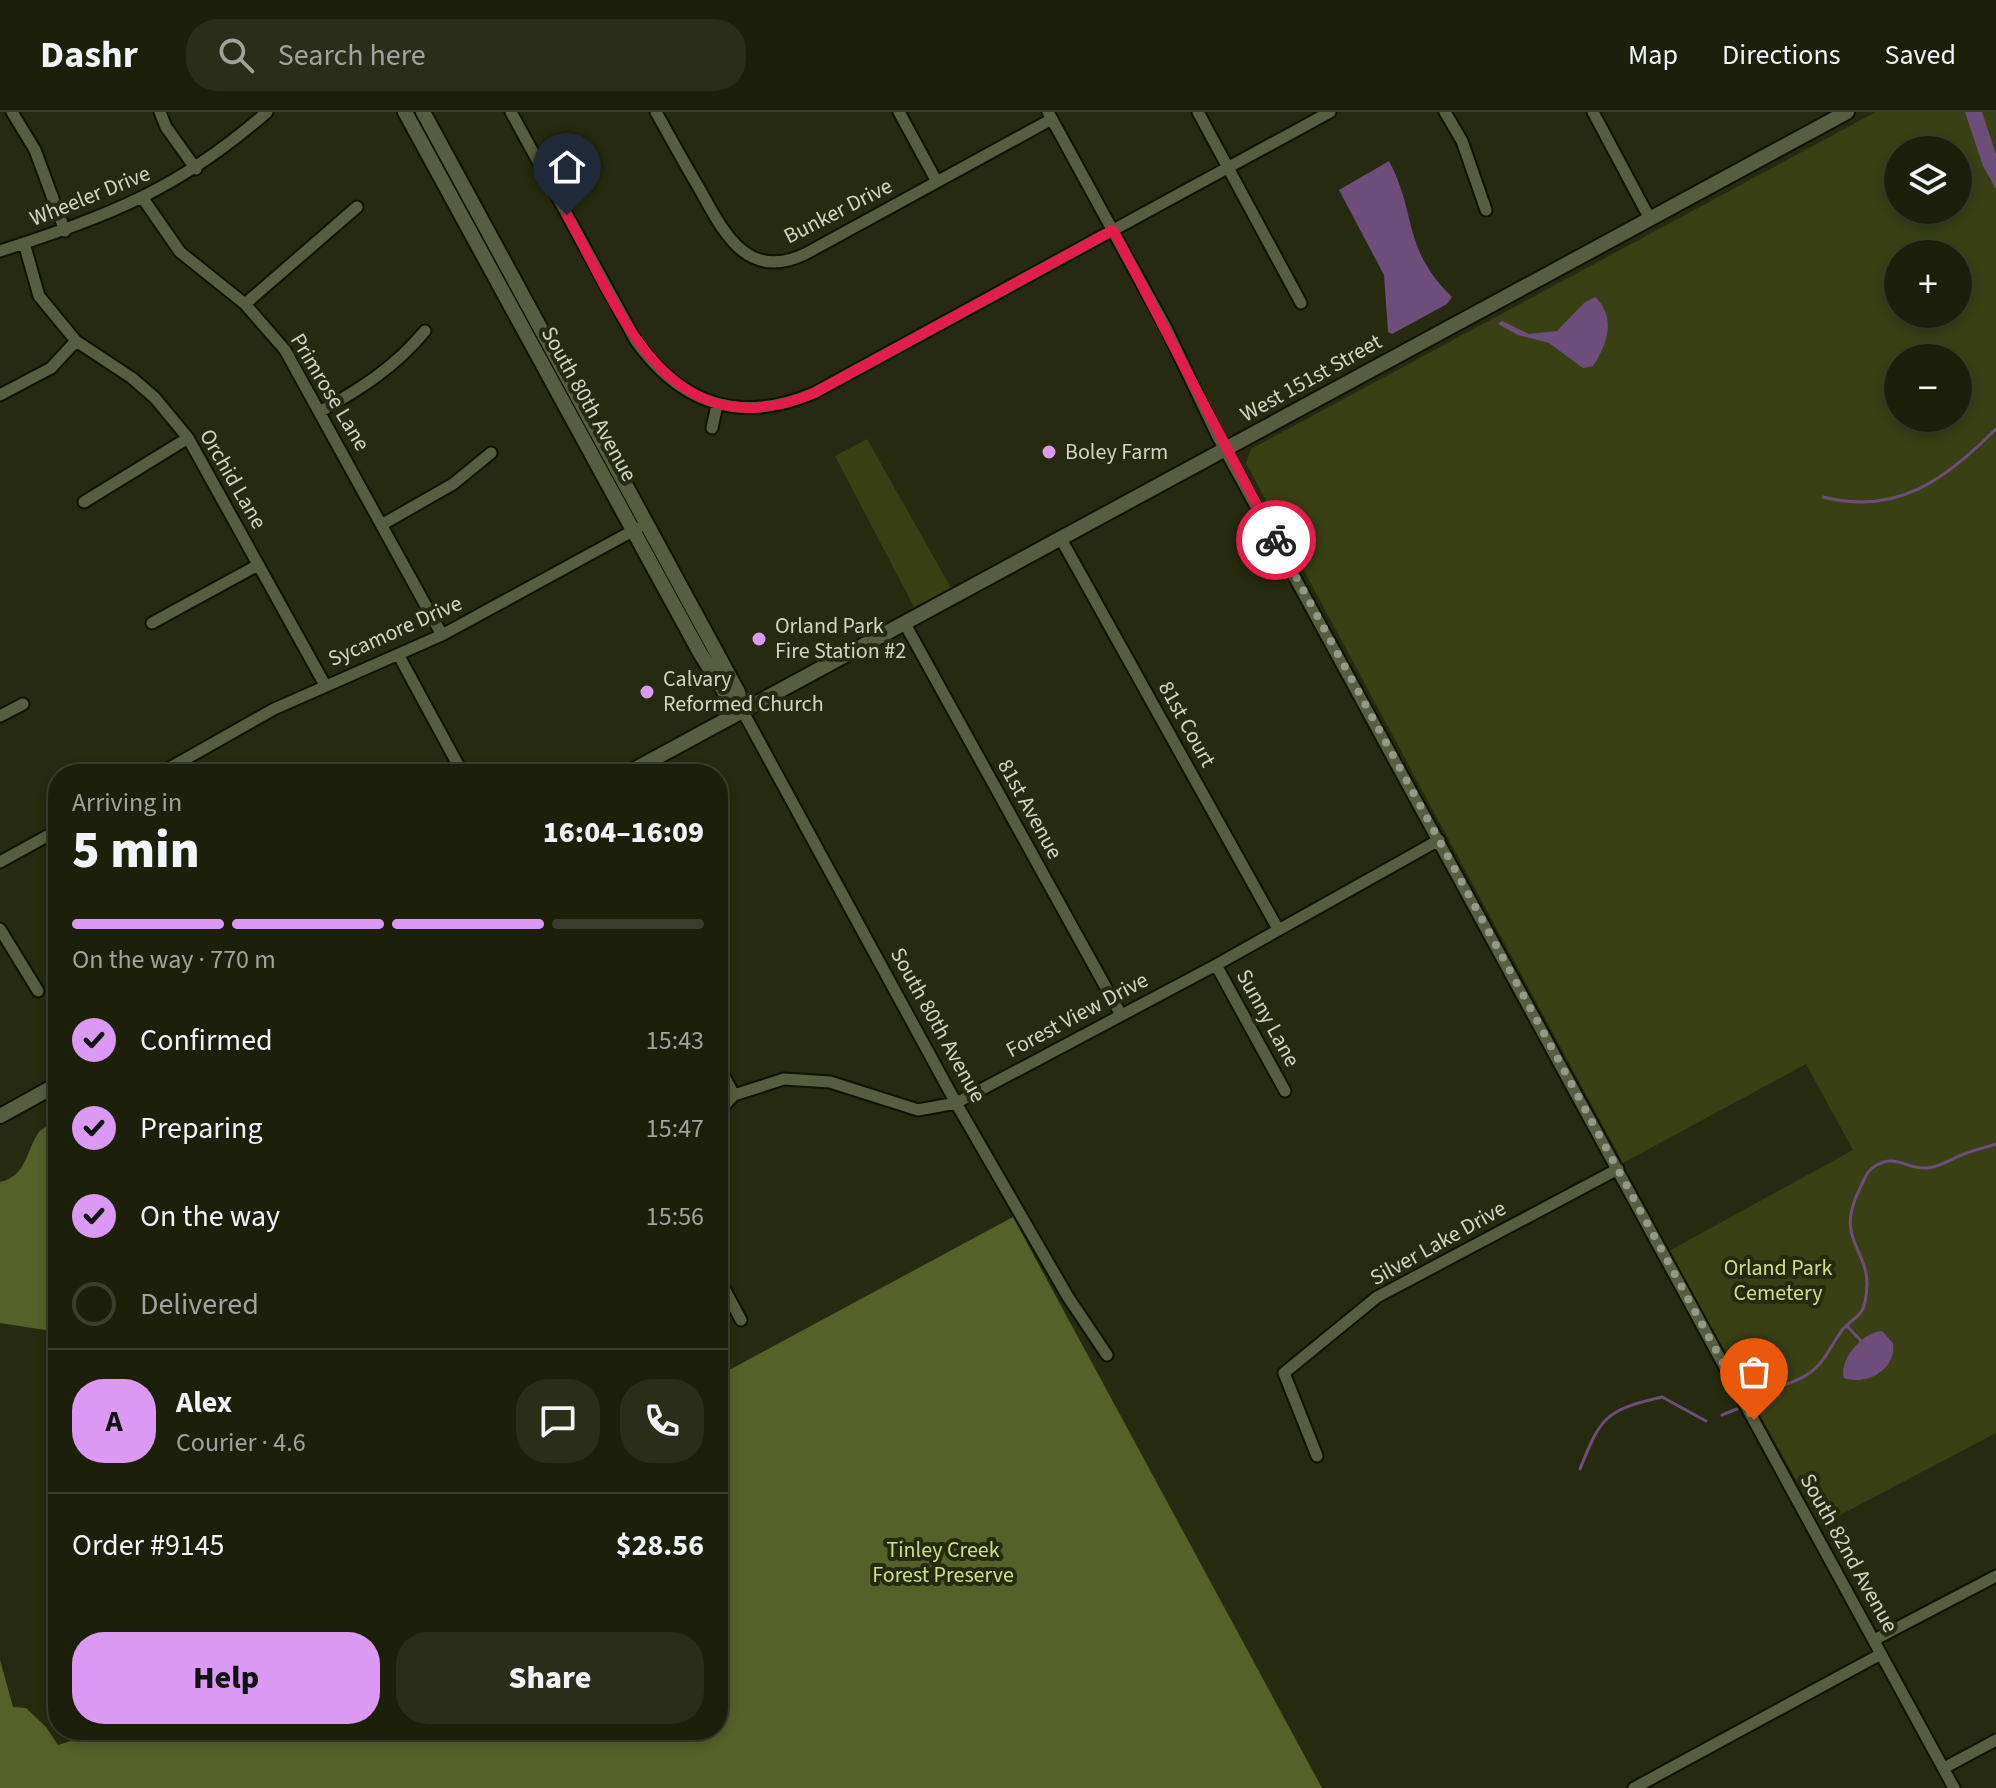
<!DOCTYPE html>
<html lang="en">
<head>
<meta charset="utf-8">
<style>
	:root { --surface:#1c200b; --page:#292d19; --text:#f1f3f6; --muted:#a0a39d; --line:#3a3e2c; --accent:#dc99f4 }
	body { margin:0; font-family:"Source Sans 3",sans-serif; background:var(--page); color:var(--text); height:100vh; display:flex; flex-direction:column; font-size:30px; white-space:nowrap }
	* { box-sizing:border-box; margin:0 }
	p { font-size:26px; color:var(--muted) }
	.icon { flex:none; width:44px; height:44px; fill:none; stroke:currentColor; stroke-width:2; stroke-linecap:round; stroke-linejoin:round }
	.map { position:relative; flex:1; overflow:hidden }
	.details { position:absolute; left:48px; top:652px; width:680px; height:976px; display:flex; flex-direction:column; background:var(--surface); border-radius:32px; box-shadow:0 4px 12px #0003,0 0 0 2px var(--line) }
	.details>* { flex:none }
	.controls { position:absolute; left:1884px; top:24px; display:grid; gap:16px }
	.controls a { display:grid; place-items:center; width:88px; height:88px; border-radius:50%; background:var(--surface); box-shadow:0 4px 12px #0003,0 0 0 2px var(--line); font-size:40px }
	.pin { position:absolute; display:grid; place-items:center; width:68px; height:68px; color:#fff; margin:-82px -34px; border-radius:50% 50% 50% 0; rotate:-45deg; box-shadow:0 0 8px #0007 }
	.pin .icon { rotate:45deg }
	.courier { position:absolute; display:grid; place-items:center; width:80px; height:80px; margin:-40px; border:6px solid #e11d48; border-radius:50%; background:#fff; color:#222; box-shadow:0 2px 10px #0007 }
	.headline em { font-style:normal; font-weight:800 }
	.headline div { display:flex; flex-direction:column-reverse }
	.headline { display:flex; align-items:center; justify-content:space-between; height:136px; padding:0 24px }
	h1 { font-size:52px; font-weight:800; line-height:60px }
	.bar { display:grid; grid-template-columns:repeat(4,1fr); gap:12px 8px; align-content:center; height:96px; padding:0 24px }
	.bar i { height:10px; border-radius:6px; background:var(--line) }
	.bar .current { background:var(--accent) }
	.bar p { grid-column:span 4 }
	.line { display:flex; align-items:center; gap:20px; padding:0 24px; border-top:2px solid var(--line) }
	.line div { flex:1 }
	.round { display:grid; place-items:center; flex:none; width:84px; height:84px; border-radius:32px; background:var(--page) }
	ol { padding:0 24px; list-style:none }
	li { display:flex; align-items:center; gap:24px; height:88px }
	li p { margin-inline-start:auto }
	li .icon { padding:8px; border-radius:50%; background:var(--accent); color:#111; stroke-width:4 }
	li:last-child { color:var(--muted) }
	li i { width:44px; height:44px; border:4px solid var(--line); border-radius:50% }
	.primary-button { display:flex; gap:16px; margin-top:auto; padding:16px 24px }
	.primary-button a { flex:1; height:92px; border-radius:32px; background:var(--accent); color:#111; font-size:32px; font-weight:800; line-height:92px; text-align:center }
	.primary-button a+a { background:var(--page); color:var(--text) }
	header { display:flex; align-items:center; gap:48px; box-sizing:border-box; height:112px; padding:0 40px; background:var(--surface); border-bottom:2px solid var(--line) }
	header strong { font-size:38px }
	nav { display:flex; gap:44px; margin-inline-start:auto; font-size:28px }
	.search { width:560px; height:72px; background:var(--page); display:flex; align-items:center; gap:20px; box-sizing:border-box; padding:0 28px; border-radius:32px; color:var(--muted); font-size:30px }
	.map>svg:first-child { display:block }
	.green { fill:#384014; fill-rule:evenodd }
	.forest { fill:#566029 }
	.water { fill:#6d4d79 }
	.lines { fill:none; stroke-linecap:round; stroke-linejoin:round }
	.stream { stroke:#6d4d79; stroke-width:3 }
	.minor-casing { stroke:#0f1300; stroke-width:15 }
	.tertiary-casing { stroke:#0f1300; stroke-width:18 }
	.minor { stroke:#575d3f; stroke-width:11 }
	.tertiary { stroke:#575d3f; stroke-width:14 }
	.done { stroke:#959a85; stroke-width:8; stroke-dasharray:0 14.4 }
	.route { stroke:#e11d48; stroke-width:10 }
	.poi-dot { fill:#dc99f4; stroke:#262b0f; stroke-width:3 }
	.labels { text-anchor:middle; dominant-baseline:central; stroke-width:8; stroke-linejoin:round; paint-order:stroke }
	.street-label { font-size:22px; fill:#d1d5c4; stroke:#262b0f }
	.poi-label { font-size:22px; fill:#d1d5c4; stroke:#262b0f; text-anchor:start }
	.park-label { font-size:22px; fill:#cedf8c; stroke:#262b0f }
</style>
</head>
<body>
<header>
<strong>Dashr</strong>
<div class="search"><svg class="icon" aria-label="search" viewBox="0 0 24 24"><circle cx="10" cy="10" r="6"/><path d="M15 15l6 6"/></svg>Search here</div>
<nav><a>Map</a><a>Directions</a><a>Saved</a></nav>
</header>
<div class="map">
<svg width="1996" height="1676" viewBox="0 0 1996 1676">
	<rect width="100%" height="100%" fill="#262b0f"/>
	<path class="green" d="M1876,0H1996V1321L1821,1413L1669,1139L1853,1038L1806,952L1623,1051L1246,351L1251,337ZM1898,38H1958V98H1898ZM1898,142H1958V202H1898ZM1898,246H1958V306H1898Z
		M867,327L951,476L914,495L835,344Z"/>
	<path class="forest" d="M58,1009V1220L0,1211V1070C28,1064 26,1036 40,1019C44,1015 53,1012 58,1009Z
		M1013,1105L1322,1676H0V1548L13,1595L26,1596L46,1615L58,1633L81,1626L99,1627L100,1618H718V1264Z"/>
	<path class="water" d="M1965,0H1982L1996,42V77L1983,54Z
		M1389,49C1417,101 1402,137 1452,185L1447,192L1392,222L1388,220L1384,163L1339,78Z
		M1595,185C1617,205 1607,233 1593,254L1583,256L1549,231L1518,223L1498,212L1502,209L1529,222L1557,219L1584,191Z
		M1882,1219L1893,1231C1897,1257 1867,1274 1844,1266C1838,1248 1864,1219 1882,1219Z"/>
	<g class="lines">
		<path class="stream" d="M1823,385C1898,404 1945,367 1996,317
			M1847,1214L1863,1231
			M1751,1291C1768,1275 1786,1275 1805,1264C1825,1252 1830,1234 1843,1217C1853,1206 1862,1205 1865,1190C1877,1135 1830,1134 1861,1074C1865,1066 1867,1059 1875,1054C1896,1041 1907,1058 1927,1056C1942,1055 1953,1045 1967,1041C1976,1037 1986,1036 1996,1032
			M1722,1303L1737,1297
			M1580,1357C1601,1304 1606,1298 1662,1285L1706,1309"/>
		<defs>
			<path id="minor" d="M12,0L35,38L65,119
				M160,0L166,15L196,57
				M511,0L636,229C682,293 740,312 814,281L1330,0
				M656,0C670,25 684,51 699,76C723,119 746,170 805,142L1052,7
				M899,0L937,70
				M1048,0L1167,218L1217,323L1954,1676
				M1198,0L1301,191
				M1445,0L1462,29L1486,98
				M1593,0L1650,107
				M144,88L180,140L245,192L285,238L442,523
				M24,131L39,184L76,229L132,266L155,286L188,326L325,573
				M0,139C110,103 178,78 267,0
				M245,192L357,95
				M0,283L51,256L76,229
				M321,299C362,276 395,255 425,219
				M712,316L717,293
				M84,390L188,326
				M383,412L453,372L491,341
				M1061,427L1278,817
				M152,511L258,453
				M905,512L1120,901
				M399,544L463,662
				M742,598L956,991L1068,1185L1107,1243
				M0,604L23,592
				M159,662L274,597L442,523L638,416
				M0,750L58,718
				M0,817L38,879
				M1216,853L1285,979
				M718,953L734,983
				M718,1000L734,983L784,967L830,970L918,998L956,991L1216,853L1439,728
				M718,1165L741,1208
				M1317,1344L1284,1261L1377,1185L1618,1057
				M1874,1528L1996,1464
				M1944,1656L1996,1628
				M1634,1676L1881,1542"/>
			<path id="tertiary" d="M405,0L700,541L729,587L742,598
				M423,0L738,580L742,598
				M626,662L1847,0
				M0,1004L58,972"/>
		</defs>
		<use href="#minor" class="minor-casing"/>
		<use href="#tertiary" class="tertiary-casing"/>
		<use href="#minor" class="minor"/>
		<use href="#tertiary" class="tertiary"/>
	</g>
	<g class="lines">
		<path class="done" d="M1276,428L1754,1308"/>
		<path class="route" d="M567,103C622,204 671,342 814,281L1113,118C1167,221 1220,325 1276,428"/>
	</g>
	<g class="poi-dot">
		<circle cx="1049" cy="340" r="8"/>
		<circle cx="759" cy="527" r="8"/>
		<circle cx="647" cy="580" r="8"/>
	</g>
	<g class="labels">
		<g class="street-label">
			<text transform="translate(90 84) rotate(-22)">Wheeler Drive</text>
			<text transform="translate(838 99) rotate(-27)">Bunker Drive</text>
			<text transform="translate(1311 266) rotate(-29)">West 151st Street</text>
			<text transform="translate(330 280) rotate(59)">Primrose Lane</text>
			<text transform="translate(589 292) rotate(61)">South 80th Avenue</text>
			<text transform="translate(233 367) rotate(60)">Orchid Lane</text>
			<text transform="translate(395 519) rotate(-24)">Sycamore Drive</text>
			<text transform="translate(1187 612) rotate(61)">81st Court</text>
			<text transform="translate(1030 697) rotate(61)">81st Avenue</text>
			<text transform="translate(1077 903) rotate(-28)">Forest View Drive</text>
			<text transform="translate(1268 906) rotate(61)">Sunny Lane</text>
			<text transform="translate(938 913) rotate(61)">South 80th Avenue</text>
			<text transform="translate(1438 1131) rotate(-29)">Silver Lake Drive</text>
			<text transform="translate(1849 1441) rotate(61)">South 82nd Avenue</text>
		</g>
		<g class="poi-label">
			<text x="1065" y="340">Boley Farm</text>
			<text x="775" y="514">Orland Park<tspan x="775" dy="25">Fire Station #2</tspan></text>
			<text x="663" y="567">Calvary<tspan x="663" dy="25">Reformed Church</tspan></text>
		</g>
		<g class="park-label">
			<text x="1778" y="1156">Orland Park<tspan x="1778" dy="25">Cemetery</tspan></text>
			<text x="943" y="1438">Tinley Creek<tspan x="943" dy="25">Forest Preserve</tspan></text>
		</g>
	</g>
</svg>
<div class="controls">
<a><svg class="icon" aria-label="layers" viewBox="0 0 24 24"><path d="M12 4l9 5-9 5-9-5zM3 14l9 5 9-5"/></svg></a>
<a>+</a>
<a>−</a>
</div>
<div class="pin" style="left:1754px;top:1308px;background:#ea580c"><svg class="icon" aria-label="bag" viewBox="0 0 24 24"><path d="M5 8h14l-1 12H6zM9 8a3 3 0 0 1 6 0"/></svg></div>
<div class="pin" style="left:567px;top:103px;background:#1f2937"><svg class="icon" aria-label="home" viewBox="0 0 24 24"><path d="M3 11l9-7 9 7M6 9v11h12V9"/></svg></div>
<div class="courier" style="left:1276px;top:428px"><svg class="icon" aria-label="bike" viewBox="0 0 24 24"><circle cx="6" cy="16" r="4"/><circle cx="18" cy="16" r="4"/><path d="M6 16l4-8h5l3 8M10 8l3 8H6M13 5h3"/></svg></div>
<section class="details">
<div class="headline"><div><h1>5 min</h1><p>Arriving in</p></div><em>16:04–16:09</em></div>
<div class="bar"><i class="current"></i><i class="current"></i><i class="current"></i><i></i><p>On the way · 770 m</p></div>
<ol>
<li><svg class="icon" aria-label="check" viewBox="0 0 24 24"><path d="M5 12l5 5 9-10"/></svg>Confirmed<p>15:43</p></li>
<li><svg class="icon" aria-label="check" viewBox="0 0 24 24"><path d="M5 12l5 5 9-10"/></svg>Preparing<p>15:47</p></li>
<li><svg class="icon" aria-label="check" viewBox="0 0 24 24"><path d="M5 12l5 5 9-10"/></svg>On the way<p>15:56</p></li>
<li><i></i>Delivered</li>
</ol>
<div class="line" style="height:144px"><b class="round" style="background:var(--accent);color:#111">A</b><div><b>Alex</b><p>Courier · 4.6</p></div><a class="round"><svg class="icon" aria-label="chat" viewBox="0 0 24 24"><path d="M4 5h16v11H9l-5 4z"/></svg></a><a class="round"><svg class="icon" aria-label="phone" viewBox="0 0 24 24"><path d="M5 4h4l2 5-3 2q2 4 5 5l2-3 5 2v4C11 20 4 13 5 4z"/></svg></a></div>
<div class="line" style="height:104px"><div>Order #9145</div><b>$28.56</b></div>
<div class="primary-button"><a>Help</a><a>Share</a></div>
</section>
</div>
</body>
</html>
